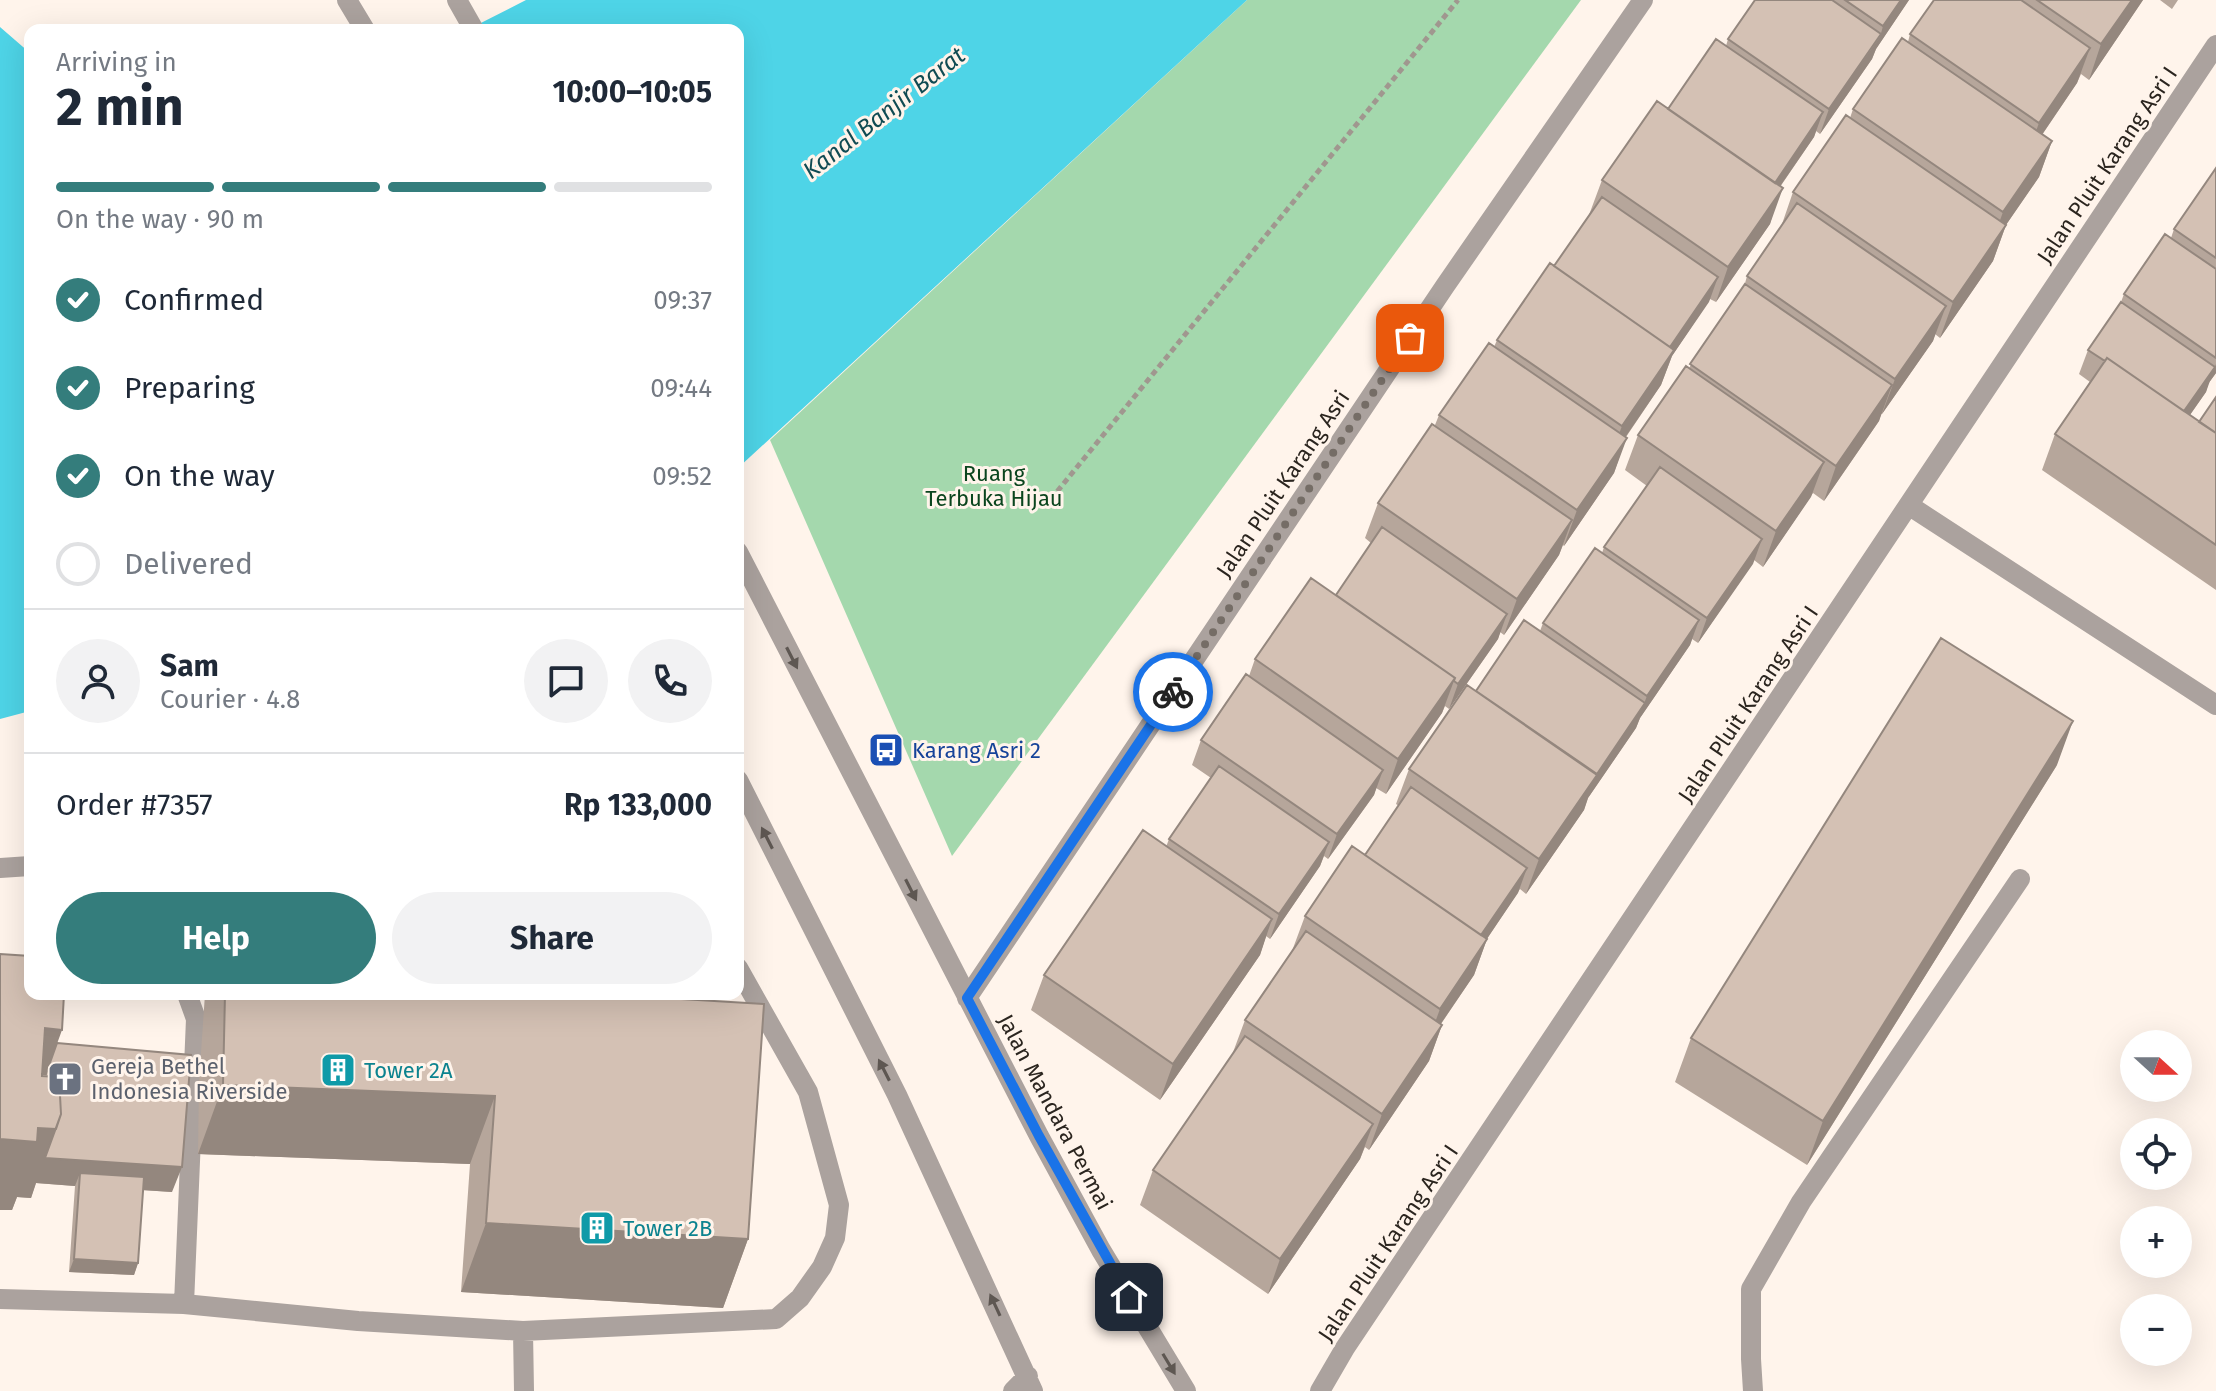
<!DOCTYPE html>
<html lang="en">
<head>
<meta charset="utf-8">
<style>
	:root { --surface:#fff; --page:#f2f2f3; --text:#1f2937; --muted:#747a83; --line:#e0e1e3; --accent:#347d7c }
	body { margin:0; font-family:"Fira Sans",sans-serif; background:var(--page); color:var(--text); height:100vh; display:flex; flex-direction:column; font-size:30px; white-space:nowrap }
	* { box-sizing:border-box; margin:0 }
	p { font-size:26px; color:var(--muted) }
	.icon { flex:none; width:44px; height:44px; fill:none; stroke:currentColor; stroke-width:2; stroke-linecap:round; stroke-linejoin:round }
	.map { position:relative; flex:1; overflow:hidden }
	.details { position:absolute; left:24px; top:24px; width:720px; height:976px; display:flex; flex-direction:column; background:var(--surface); border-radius:16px; box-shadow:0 8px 32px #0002 }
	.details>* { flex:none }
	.needle { width:52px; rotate:111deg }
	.tools { position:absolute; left:2120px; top:1030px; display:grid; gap:16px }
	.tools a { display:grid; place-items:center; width:72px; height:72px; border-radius:50%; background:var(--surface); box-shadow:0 8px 32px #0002; font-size:40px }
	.pin { position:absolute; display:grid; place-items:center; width:68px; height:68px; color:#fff; margin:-34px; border-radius:16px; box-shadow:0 4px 12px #0006 }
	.courier { position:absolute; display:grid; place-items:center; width:80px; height:80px; margin:-40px; border:6px solid #1a73e8; border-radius:50%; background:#fff; color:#222; box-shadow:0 2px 10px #0007 }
	.overview em { font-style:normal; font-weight:700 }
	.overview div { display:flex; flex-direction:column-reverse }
	.overview { display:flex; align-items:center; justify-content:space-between; height:136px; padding:0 32px }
	h1 { font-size:52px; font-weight:700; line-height:60px }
	.bar { display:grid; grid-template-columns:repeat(4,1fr); gap:12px 8px; align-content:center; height:96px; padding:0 32px }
	.bar i { height:10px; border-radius:6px; background:var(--line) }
	.bar .current { background:var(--accent) }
	.bar p { grid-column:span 4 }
	.line { display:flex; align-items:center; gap:20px; padding:0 32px; border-top:2px solid var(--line) }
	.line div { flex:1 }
	.round { display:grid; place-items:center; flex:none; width:84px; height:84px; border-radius:42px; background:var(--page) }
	ol { padding:0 32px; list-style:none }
	li { display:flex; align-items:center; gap:24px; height:88px }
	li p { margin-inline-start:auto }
	li .icon { padding:8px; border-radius:50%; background:var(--accent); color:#fff; stroke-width:4 }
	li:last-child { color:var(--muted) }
	li i { width:44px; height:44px; border:4px solid var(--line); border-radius:50% }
	.primary-button { display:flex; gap:16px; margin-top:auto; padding:16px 32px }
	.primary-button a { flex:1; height:92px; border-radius:48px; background:var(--accent); color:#fff; font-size:32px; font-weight:700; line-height:92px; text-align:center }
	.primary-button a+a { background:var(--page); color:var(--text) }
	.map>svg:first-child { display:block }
	.green { fill:#a4d8ad }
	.water { fill:#4ed4e7 }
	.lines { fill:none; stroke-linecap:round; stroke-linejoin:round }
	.path { stroke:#a0978f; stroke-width:5; stroke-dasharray:6 4; stroke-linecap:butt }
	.minor { stroke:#aba29e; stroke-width:20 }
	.wall { fill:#b6a69b }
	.shaded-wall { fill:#94877e }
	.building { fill:#d4c1b4; stroke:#94877e; stroke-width:2 }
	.oneway { fill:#5e5752 }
	.done { stroke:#756d66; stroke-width:8; stroke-dasharray:0 14.4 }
	.route { stroke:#1a73e8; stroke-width:10 }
	.labels { text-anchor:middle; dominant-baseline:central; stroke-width:6; stroke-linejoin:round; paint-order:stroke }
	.street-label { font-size:22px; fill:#2b251f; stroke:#fff4eb }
	.park-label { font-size:22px; fill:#0b451e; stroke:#fff4eb }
	.transit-label { font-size:22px; fill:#164399; stroke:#fff4eb; text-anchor:start }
	.worship-label { font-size:22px; fill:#5b616d; stroke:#fff4eb; text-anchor:start }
	.culture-label { font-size:22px; fill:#0d838f; stroke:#fff4eb; text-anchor:start }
	.water-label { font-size:24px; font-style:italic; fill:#104b53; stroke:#fff4eb }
</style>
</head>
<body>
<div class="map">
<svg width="2216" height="1391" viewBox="0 0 2216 1391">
	<rect width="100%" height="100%" fill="#fff4eb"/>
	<path class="green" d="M1247,0H1581L952,856L770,440Z"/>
	<path class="water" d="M526,0H1247L738,468V30H467Z
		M0,27L30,53V711L0,719Z"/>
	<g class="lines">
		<path class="path" d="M1051,499L1458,0"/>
		<path class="minor" d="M347,0L365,30
			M457,0L474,30
			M1910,506L2216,705
			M738,552L1039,1136L1101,1250L1186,1391
			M738,780L897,1095L1033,1391
			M0,868L30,866
			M967,998L1445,286L1643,0
			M0,1299L184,1304L358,1321L523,1331L776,1319L800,1298L822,1267L835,1238L839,1205L808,1092L738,968
			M184,1304L196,1019L187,994
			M523,1331L524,1391
			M1013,1391L1028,1376
			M1320,1391L1345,1348L2216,45
			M1753,1391L1751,1359V1289L1801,1202L2020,879"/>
	</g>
	<path class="wall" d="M1755,0H1909L1876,49L1872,59L1820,134L1816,131L1814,137L1780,187L1770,224L1716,302L1710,299L1672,356L1661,385L1626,437L1614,473L1564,546L1563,545L1559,555L1504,635L1500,632L1498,639L1449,709L1445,706L1442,713L1386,794L1376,788L1374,795L1328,859L1324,856L1320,866L1270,939L1266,936L1260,955L1160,1100L1031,1010L1044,975L1166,847L1169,839L1211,778L1192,765L1201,740L1249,676L1255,659L1336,595L1371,543L1365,538L1378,503L1435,425L1439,415L1494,347L1497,340L1554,266L1589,215L1602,180L1726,46L1728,39Z
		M1934,0H2143L2089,80L2081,74L2077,83L2042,135L2052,141L2039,177L2006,225L1993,261L1940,338L1935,334L1933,341L1882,414H1881L1879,421L1824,501L1813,493L1763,567L1754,560L1698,643L1692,639L1690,645L1640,718L1636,728L1588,798L1584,810L1526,894L1520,889L1487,939L1474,975L1441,1024L1442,1025L1429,1061L1369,1150L1365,1147L1360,1159L1268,1294L1140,1205L1153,1170L1232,1055L1245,1020L1292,951L1305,916L1365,855L1399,806L1396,804L1409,769L1476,691L1540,631L1543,623L1602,553L1604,547L1647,486L1625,470L1638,435L1689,368L1744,287L1747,276L1781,227L1793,192L1850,118L1853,109L1908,42L1910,34Z
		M2160,0H2178L2172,9Z
		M2216,168V373L2208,384L2206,392L2190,415L2199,422L2216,397V590L2042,470L2055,434L2090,382L2079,374L2088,350L2121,302L2124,294L2171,238L2174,229Z
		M2057,765L1807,1165L1675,1082L1691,1038Z
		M0,954L57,1043L172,1192L143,1190L138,1263L134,1275L69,1272L75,1186L36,1183L31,1198L17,1197L12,1210H0Z
		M205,994H598L748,1239L723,1308L461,1292L470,1164L198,1154L199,1082Z"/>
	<path class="shaded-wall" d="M1901,0H1909L1876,49L1872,59L1820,134L1829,109L1880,37L1883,26Z
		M2132,0H2143L2089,80L2101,44Z
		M2090,48L2077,83L2026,158L2039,123Z
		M1823,112L1814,137L1763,211L1772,187Z
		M2052,141L2039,177L1990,248L2003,212Z
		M1783,188L1770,224L1716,302L1728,267Z
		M2006,225L1993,261L1940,338L1953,302Z
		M1718,277L1709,302L1672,356L1661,385L1609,461L1622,426L1667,352Z
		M1946,306L1933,341L1882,414L1895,379Z
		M2216,364V373L2208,384Z
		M2215,367L2206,392L2173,439L2182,414Z
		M1892,385L1879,421L1824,501L1836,466Z
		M1627,438L1614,473L1564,546L1577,510Z
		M1824,462L1811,497L1763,567L1776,531Z
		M1572,520L1559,555L1504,635L1517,599Z
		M1762,539L1753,564L1698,643L1707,618Z
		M1507,614L1498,639L1449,709L1458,684Z
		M1699,620L1690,645L1640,718L1636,728L1588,798L1584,810L1526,894L1539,859L1643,706L1647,696Z
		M1455,678L1442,713L1386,794L1398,759Z
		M2073,721L2057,765L1807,1165L1823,1121Z
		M1383,770L1374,795L1328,859L1337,834Z
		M1329,842L1320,866L1270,939L1279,914Z
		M1527,868L1518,893L1469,965L1478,940Z
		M1272,919L1260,955L1160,1100L1173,1064Z
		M1487,939L1474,975L1427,1044L1440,1009Z
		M1442,1025L1429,1061L1369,1150L1382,1114Z
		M45,1028L62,1030L37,1099Z
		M223,1085L495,1096L470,1164L198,1154Z
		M26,1120L182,1167L172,1192L79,1186L80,1173L75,1186L36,1183L31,1198L17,1197L12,1210H0V1139Z
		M1373,1124L1360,1159L1268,1294L1280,1259Z
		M486,1223L748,1239L723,1308L461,1292Z
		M74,1259L138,1263L134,1275L69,1272Z"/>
	<path class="building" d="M1755,0H1832L1881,34L1829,109L1728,39Z
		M1845,0H1901L1883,26Z
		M1934,0H2021L2090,48L2039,123L1910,34Z
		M2037,0H2132L2101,44Z
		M1902,38L2052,141L2003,212L1853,109Z
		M1716,39L1823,112L1775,183L1668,109Z
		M1657,101L1783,188L1728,267L1602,180Z
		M1846,115L2006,225L1953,302L1793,192Z
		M2216,168V258L2174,229Z
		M1602,197L1718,277L1670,347L1554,266Z
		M1797,203L1946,306L1895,379L1747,276Z
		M2165,234L2216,269V358L2124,294Z
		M1550,263L1674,350L1622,426L1497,340Z
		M1745,284L1892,385L1836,466L1690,364Z
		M2121,302L2215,367L2184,411L2107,358L2105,361L2088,350Z
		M1489,343L1627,438L1577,510L1439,415Z
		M2107,358L2216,433V545L2055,434Z
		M1686,366L1824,462L1776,531L1638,435Z
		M2216,397V433L2199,422Z
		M1432,424L1572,520L1517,599L1378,503Z
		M1660,467L1762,539L1707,618L1604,547Z
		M1382,527L1507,614L1458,684L1454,681L1455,678L1336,595Z
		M1595,548L1699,620L1647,696L1543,623Z
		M1311,578L1455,678L1398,759L1255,659Z
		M1524,620L1645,703L1597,774L1476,691Z
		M1941,638L2073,721L1823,1121L1691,1038Z
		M1246,674L1383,770L1337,834L1201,740Z
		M1467,685L1597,775L1539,859L1409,769Z
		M1219,766L1329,842L1279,914L1169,839Z
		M1411,787L1527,868L1481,935L1365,855Z
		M1143,830L1272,919L1173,1064L1044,975Z
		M1352,846L1487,939L1440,1009L1305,916Z
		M1306,931L1442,1025L1382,1114L1245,1020Z
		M0,954L30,956V994H64L62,1030L45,1028L42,1076L59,1077L61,1114L56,1129L38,1128L37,1142L0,1139Z
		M225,994H598L764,1004L748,1239L486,1223L495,1096L223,1085Z
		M1245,1036L1373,1124L1280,1259L1153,1170Z
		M57,1043L191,1055L182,1167L45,1158L61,1114L59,1077L42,1076V1074H46Z
		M80,1173L144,1177L138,1263L74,1259Z"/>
	<defs><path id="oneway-solid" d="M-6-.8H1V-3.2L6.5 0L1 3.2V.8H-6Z" transform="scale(2)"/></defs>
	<g class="oneway">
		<use href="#oneway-solid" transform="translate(792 658) rotate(63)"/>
		<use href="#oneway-solid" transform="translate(767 838) rotate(-117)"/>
		<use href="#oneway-solid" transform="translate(911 890) rotate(63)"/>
		<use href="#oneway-solid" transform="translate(884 1070) rotate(-117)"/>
		<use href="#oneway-solid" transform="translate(995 1305) rotate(-115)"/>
		<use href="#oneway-solid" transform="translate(1169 1364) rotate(59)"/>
	</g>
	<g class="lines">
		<path class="done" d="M1173,692L1410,338"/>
		<path class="route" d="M1129,1297L1039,1136L967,998L1173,692"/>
	</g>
	<defs>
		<symbol id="bus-square" viewBox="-11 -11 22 22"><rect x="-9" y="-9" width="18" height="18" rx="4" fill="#1a4fb4" stroke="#fff4eb"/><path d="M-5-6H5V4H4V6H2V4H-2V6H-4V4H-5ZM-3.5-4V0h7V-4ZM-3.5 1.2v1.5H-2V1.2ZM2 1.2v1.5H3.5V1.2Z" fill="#fff"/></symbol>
		<symbol id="building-square" viewBox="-11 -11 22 22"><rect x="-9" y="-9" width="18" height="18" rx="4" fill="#0f9aa8" stroke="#fff4eb"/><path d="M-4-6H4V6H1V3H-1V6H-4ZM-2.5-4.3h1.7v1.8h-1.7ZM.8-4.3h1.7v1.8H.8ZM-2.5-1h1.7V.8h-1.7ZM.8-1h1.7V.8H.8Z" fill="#fff"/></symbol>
		<symbol id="church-square" viewBox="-11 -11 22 22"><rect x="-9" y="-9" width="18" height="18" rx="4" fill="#6b7280" stroke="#fff4eb"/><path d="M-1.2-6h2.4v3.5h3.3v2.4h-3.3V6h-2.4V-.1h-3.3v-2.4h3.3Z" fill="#fff"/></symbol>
	</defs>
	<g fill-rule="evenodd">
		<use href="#bus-square" x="866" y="730" width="40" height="40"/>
		<use href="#building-square" x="318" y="1050" width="40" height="40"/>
		<use href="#church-square" x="45" y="1059" width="40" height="40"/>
		<use href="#building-square" x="577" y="1208" width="40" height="40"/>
	</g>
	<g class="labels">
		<g class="street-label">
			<text transform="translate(2107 165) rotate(-56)">Jalan Pluit Karang Asri I</text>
			<text transform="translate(1283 484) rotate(-56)">Jalan Pluit Karang Asri</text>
			<text transform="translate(1748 704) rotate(-56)">Jalan Pluit Karang Asri I</text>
			<text transform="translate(1055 1112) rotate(62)">Jalan Mandara Permai</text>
			<text transform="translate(1388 1243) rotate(-56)">Jalan Pluit Karang Asri I</text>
		</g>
		<g class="park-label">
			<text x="994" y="473">Ruang<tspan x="994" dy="25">Terbuka Hijau</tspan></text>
		</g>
		<g class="transit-label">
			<text x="912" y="750">Karang Asri 2</text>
		</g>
		<g class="worship-label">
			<text x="91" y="1066">Gereja Bethel<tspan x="91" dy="25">Indonesia Riverside</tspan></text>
		</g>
		<g class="culture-label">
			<text x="364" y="1070">Tower 2A</text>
			<text x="623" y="1228">Tower 2B</text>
		</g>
		<g class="water-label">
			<text transform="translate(884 113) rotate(-38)">Kanal Banjir Barat</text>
		</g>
	</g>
</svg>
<div class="tools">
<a><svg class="needle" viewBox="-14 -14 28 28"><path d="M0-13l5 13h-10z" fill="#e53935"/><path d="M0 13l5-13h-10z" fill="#747a83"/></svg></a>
<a><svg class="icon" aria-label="locate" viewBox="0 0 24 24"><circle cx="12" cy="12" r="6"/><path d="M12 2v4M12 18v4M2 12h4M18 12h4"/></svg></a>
<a>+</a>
<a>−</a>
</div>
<div class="pin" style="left:1410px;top:338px;background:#ea580c"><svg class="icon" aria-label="bag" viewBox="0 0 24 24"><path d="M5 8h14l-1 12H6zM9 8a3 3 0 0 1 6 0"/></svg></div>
<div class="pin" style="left:1129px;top:1297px;background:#1f2937"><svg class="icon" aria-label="home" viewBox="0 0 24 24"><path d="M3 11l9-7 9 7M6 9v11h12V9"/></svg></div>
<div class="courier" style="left:1173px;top:692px"><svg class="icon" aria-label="bike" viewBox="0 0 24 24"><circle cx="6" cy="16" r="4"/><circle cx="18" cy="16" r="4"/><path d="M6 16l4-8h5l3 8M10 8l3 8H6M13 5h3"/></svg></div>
<section class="details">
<div class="overview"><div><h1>2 min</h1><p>Arriving in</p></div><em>10:00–10:05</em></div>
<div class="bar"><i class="current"></i><i class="current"></i><i class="current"></i><i></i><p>On the way · 90 m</p></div>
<ol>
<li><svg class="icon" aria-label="check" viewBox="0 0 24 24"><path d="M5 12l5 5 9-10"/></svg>Confirmed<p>09:37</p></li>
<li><svg class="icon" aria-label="check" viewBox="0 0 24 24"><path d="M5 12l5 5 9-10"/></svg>Preparing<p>09:44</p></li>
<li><svg class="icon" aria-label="check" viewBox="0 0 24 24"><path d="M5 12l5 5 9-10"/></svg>On the way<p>09:52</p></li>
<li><i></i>Delivered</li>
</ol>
<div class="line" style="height:144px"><a class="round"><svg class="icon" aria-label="person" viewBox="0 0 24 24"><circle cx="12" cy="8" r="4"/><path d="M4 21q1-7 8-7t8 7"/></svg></a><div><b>Sam</b><p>Courier · 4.8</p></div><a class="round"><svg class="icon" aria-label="chat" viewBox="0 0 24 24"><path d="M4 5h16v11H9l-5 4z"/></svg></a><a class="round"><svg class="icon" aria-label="phone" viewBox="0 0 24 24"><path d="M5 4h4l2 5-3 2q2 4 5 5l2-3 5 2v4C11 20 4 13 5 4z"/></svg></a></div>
<div class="line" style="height:104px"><div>Order #7357</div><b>Rp 133,000</b></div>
<div class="primary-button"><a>Help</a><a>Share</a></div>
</section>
</div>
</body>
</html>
